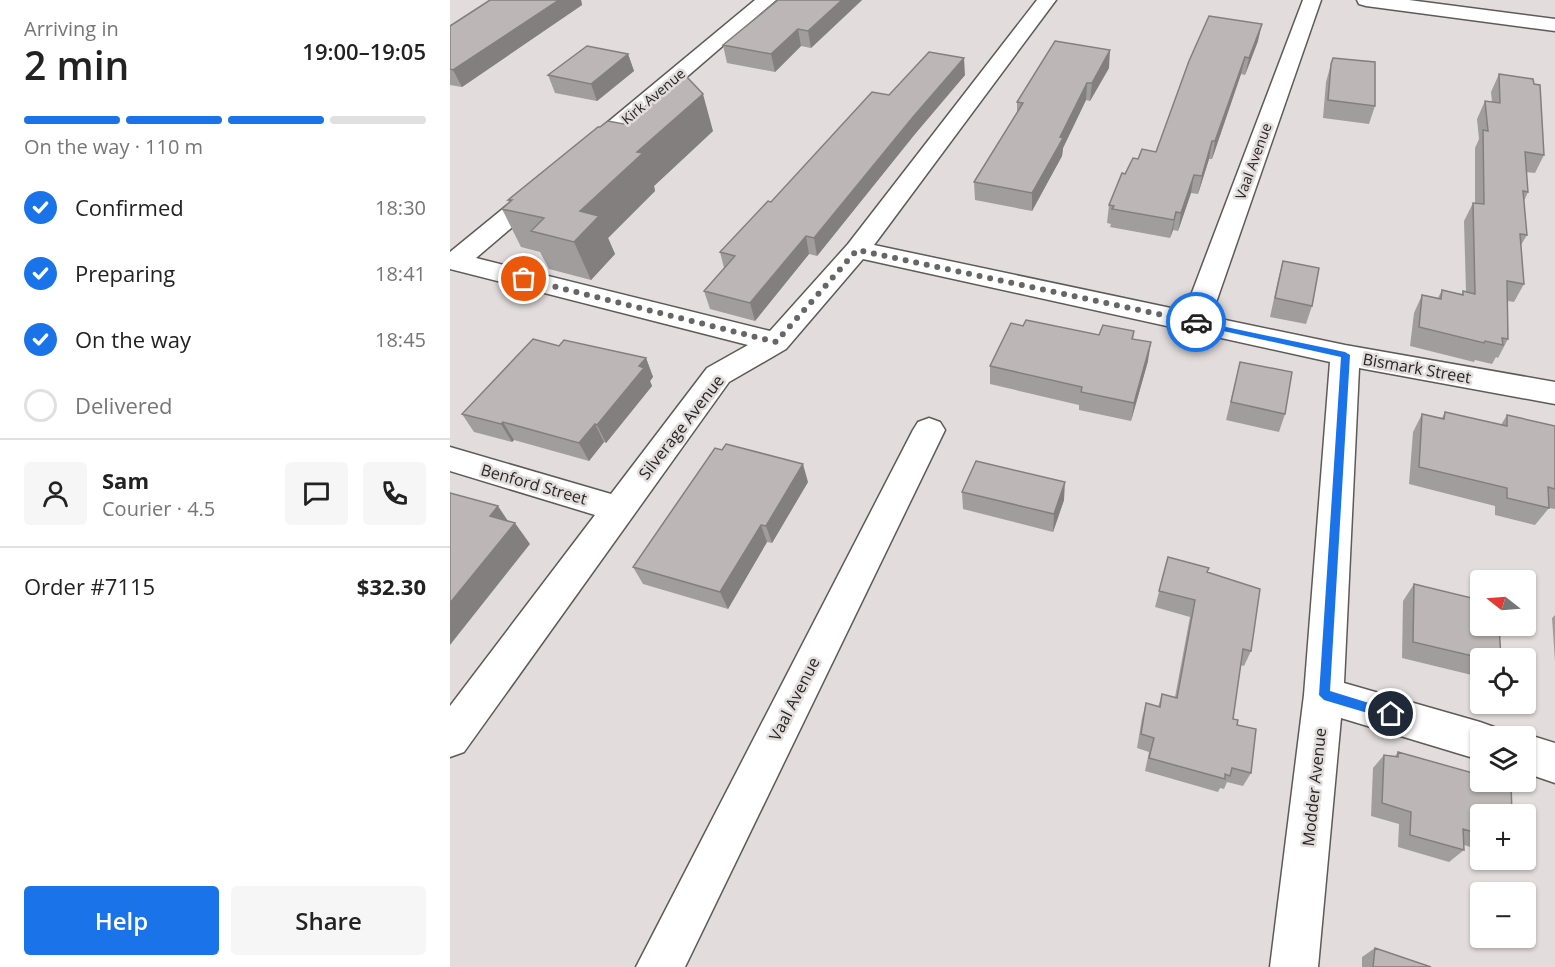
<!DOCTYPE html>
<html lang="en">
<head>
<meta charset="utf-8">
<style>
	:root { --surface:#fff; --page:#f6f6f6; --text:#222; --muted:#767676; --line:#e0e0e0; --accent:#1a73e8 }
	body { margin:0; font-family:"Open Sans",sans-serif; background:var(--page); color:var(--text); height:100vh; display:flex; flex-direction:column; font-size:22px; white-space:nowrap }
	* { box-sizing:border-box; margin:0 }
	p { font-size:20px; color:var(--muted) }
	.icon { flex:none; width:33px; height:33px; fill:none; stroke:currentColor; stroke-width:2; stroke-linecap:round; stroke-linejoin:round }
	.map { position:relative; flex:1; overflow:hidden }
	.side { display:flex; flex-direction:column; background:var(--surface); width:450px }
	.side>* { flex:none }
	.needle { width:39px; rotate:287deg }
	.buttons { position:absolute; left:1020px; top:570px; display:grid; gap:12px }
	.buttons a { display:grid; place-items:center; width:66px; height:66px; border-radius:6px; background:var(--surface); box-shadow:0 2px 4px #0004; font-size:30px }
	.pin { position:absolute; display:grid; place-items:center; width:51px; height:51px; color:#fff; margin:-26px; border:3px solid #fff; border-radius:50%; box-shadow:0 2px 6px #0007 }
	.courier { position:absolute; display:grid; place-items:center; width:60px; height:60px; margin:-30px; border:4px solid #1a73e8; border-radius:50%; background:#fff; color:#222; box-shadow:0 2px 8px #0007 }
	.summary em { font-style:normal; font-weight:600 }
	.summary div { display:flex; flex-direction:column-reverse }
	.summary { display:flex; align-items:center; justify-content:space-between; height:102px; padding:0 24px }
	h1 { font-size:39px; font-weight:600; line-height:45px }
	.bar { display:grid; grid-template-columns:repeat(4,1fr); gap:9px 6px; align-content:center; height:72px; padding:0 24px }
	.bar i { height:8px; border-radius:4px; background:var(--line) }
	.bar .current { background:var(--accent) }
	.bar p { grid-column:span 4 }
	.line { display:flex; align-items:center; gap:15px; padding:0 24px; border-top:2px solid var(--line) }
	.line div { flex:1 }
	.round { display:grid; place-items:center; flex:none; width:63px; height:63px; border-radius:6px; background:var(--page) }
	ol { padding:0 24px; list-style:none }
	li { display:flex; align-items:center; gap:18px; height:66px }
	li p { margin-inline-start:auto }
	li .icon { padding:6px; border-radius:50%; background:var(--accent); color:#fff; stroke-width:4 }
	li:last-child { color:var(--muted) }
	li i { width:33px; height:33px; border:3px solid var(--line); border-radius:50% }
	.action { display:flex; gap:12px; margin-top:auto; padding:12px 24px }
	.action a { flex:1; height:69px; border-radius:6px; background:var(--accent); color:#fff; font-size:24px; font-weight:600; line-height:69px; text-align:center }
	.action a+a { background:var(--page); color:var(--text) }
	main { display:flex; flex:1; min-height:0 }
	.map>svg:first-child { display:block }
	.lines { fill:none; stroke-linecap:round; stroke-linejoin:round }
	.street-casing { stroke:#5e5a59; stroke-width:3 }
	.street { fill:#fff; fill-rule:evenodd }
	.wall { fill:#a29d9d }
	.shaded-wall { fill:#847f7f }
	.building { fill:#bcb6b6; stroke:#847f7f; stroke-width:1.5 }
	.route { fill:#1a73e8 }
	.done { stroke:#686565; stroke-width:6; stroke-dasharray:0 10.8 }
	.labels { text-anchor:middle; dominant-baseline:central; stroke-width:5; stroke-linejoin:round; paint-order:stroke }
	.far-street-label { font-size:14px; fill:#272525; stroke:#e2dddc }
	.street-label { font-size:16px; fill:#272525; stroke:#e2dddc }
</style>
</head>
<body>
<main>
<section class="side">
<div class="summary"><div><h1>2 min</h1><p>Arriving in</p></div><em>19:00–19:05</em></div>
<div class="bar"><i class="current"></i><i class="current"></i><i class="current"></i><i></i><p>On the way · 110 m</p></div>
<ol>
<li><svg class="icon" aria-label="check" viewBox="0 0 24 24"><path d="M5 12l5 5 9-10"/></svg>Confirmed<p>18:30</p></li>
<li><svg class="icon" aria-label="check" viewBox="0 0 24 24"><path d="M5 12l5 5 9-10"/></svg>Preparing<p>18:41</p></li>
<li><svg class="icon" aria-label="check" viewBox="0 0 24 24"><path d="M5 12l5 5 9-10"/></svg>On the way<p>18:45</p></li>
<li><i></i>Delivered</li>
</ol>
<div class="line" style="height:108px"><a class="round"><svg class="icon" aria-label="person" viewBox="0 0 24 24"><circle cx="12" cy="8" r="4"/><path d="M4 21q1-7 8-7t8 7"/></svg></a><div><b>Sam</b><p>Courier · 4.5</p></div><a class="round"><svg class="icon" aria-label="chat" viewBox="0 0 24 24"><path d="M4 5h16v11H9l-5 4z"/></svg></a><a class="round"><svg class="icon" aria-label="phone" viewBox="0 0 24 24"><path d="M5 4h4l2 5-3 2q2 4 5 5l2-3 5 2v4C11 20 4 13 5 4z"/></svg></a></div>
<div class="line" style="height:78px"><div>Order #7115</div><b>$32.30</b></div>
<div class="action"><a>Help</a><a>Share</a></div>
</section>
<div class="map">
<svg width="1105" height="967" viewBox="0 0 1105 967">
	<rect width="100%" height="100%" fill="#e2dddc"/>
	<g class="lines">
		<defs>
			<path id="street" d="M305,0H326L145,156L137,158L129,156L125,151L129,146Z
				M587,0H606L424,245L735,311L853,0H871L761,317L895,345L1105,382V404L909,368L894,683L1030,722L1044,727L1048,736H1030V760L891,718L868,967H820L854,695L880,362L413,259L336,349L279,382L14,752L0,757V706L145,515L0,471V447L161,494L257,368L298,345L0,269V252L82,185L91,183L100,185L103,190L100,195L26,258L320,331L398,244Z
				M907,0H959L1105,19V31L916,6L909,4Z
				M479,418L490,422L495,430L235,967H186L463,430L468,422Z
				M1076,734L1105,743V783L1076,773V736H1071Z"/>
		</defs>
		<use href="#street" class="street-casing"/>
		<use href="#street" class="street"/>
	</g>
	<path class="wall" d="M40,0H131L132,5L12,87L0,85V26Z
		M328,0H412L361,48L351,46L325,72L277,63L273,45Z
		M808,41L795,75L791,74L762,159H759L748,194L741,193L728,231L723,230L720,238L660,227L661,224L657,223L659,205L675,174L688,159L706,152Z
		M178,54L184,71L147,101L105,93L98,75Z
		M881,64L925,106L919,124L873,118L876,82Z
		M659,68L640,101L636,100L613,148L612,156L582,211L525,200L524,182L567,113V102Z
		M1049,74L1094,155L1085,173L1076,172L1078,192L1074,201L1077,235L1071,245L1074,284L1064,302L1058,301V339L1048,358L1046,357L1042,364L1025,360L1024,362L960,346L964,313L972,295L988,298L992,290L1012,294L1013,291L1016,292L1014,221L1023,203H1025V148L1029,139L1027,119L1035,101L1042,102L1041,92Z
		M515,75L465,134L367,256L359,254L305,321L260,309L254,291L274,268L270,252L321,202L439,95Z
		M174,124L263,131L204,186L205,191L158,238L165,254L141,280L99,269L90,252L71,247L52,209L59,202L58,200L150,127Z
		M833,261L862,306L856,324L820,317L828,280Z
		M573,326L649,335L684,331L683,339L698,361L681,421L629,410V405L540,384V366Z
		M109,346L196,358L203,377L200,381L202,386L156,443L154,442L139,461L64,440L62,442L24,432L12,414Z
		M790,362L835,414L829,432L776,420Z
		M995,412L1051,425L1057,415L1105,426V509L1099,508L1085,525L1045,515V506L959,484L963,432L972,414L992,418Z
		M358,482L322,543L317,542L278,609L193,584L183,567Z
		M512,492L614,500L603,532L513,509Z
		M718,557L757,572L801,651L794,666L790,665L783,719L787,725L801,773L793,786L777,782L774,789L770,788L768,792L695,771L699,752L687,748L692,718L696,703L708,707L712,694L725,697L740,617L705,607Z
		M964,584L1030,658V677L952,658L953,601Z
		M1105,615V662L1102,618Z
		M948,752L1030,814V850L1014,845V850L999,862L948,847L949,824L921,816L923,768L934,755L945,756Z
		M925,948L981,967H912V957Z"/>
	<path class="shaded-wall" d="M109,0H131L132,5L12,87L3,70Z
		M392,0H412L361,48L358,31Z
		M812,24L808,41L795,75L799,58Z
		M348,29L351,46L325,72L321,54Z
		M660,50L659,68L640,101L642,83Z
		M178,54L184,71L147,101L141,84Z
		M795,57L791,74L762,159L765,141Z
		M514,58L515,75L465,134L367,256L364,238L463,117Z
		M637,83L636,100L613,148L612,156L582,211V193Z
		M253,94L263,131L204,186L205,191L158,238L165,254L141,280L124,242L130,211L187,152Z
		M762,141L759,159L748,194L752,176Z
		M744,175L741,193L728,231L731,213Z
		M726,212L723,230L720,238L724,220Z
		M356,236L359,254L305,321L300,303Z
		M701,342L698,361L681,421L684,403Z
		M196,358L203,377L200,381L202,386L156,443L147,425L189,366Z
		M53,422L64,440L62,442L51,424Z
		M145,424L154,442L139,461L129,443Z
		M353,464L358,482L322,543L316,526Z
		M615,482L614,500L603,532L604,514Z
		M48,506L62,527L65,523L80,544L0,645V603L40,516Z
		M311,525L317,542L278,609L270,592Z"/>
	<path class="building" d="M40,0H109L3,70L0,69V26Z
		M328,0H392L358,31L348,29L321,54L273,45Z
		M759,16L812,24L799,58L795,57L765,141H762L752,176L744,175L731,213L726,212L724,220L662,209L664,206L659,205L672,173L675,174L683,158L688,159L692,149L706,152L739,61Z
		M605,41L660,50L642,83H637L610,137L613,138L582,193L524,182L573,103L567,102Z
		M137,46L178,54L141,84L98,75Z
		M479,52L514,58L463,117L364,238L356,236L300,303L254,291L285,256L270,252L318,201L321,202L422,92L439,95Z
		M883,58L925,62V106L878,100L881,64Z
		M234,74L253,94L187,152L193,153L130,211L149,216L124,242L81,231L94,218L52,209L62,200H58L148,127H150L158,121L174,124Z
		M1049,74L1083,79L1084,84L1090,85L1094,155L1075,152L1078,192L1073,191L1077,235L1070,234L1074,284L1057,281L1058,339L1052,338L1053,345L1035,341L1034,343L969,327L972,295L991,299L992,290L1013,295V291L1025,294L1023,203L1034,204L1033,130L1038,131L1035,101L1050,103Z
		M833,261L869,268L862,306L825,298Z
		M576,320L649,335L653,325L684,331L682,339L701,342L684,403L631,392L632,387L540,366L561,323L573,326Z
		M83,339L109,346L114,340L196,358L189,366L194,368L147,425L145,424L129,443L53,422L51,424L12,414Z
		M790,362L842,372L835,414L781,402Z
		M995,412L1057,426V415L1105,426V489L1098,487L1099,508L1057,498V488L969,467L972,414L994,419Z
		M276,444L353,464L316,526L311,525L270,592L183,567L265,448L272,450Z
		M526,461L615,482L604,514L512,492Z
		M0,493L48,506L40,516L65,523L0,603Z
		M718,557L759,568L757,572L810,589L801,651L793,649L783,719L788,720L787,725L806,729L801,773L782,768L780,776L775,774V779L699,758L704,738L691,734L696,703L710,707L712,694L727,698L745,600L709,591Z
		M964,584L1030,600V626H1049L1051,658H1031L963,642Z
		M948,752L1030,775V782H1053L1061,784L1062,814H1030V834L1013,829L1014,850L960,835L961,812L932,803L934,755L948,757Z
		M925,948L981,967H923Z"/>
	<path class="route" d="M743,320L895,352L900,355L880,691L945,711V718L941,720L874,700L869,695L891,357L746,325L742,322Z"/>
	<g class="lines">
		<path class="done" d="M74,279L326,342L407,250L746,322"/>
	</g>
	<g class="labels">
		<g class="far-street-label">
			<text transform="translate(203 96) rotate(-40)">Kirk Avenue</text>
			<text transform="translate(803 161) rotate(-70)">Vaal Avenue</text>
		</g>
		<g class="street-label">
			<text transform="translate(967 368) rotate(10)">Bismark Street</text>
			<text transform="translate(231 427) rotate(-52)">Silverage Avenue</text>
			<text transform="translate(84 484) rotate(16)">Benford Street</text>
			<text transform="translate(344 699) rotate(-63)">Vaal Avenue</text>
			<text transform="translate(864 787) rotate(-84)">Modder Avenue</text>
		</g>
	</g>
</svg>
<div class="buttons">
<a><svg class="needle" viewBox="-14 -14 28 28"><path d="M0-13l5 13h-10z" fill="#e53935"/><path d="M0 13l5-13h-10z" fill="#767676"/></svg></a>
<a><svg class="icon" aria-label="locate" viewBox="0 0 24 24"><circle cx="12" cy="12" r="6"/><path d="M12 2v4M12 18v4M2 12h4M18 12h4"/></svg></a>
<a><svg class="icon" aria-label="layers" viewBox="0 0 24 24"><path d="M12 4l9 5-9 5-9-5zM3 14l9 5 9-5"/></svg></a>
<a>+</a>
<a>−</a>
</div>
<div class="pin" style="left:74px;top:279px;background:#ea580c"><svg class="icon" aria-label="bag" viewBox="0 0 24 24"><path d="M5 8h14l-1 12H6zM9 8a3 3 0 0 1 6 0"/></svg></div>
<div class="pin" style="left:941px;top:714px;background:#1f2937"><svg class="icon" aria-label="home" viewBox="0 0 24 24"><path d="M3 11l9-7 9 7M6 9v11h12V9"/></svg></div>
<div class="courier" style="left:746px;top:322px"><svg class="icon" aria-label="car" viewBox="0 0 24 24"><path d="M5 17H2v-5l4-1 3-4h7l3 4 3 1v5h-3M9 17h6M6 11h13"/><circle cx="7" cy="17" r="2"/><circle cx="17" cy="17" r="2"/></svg></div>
</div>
</main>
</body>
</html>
